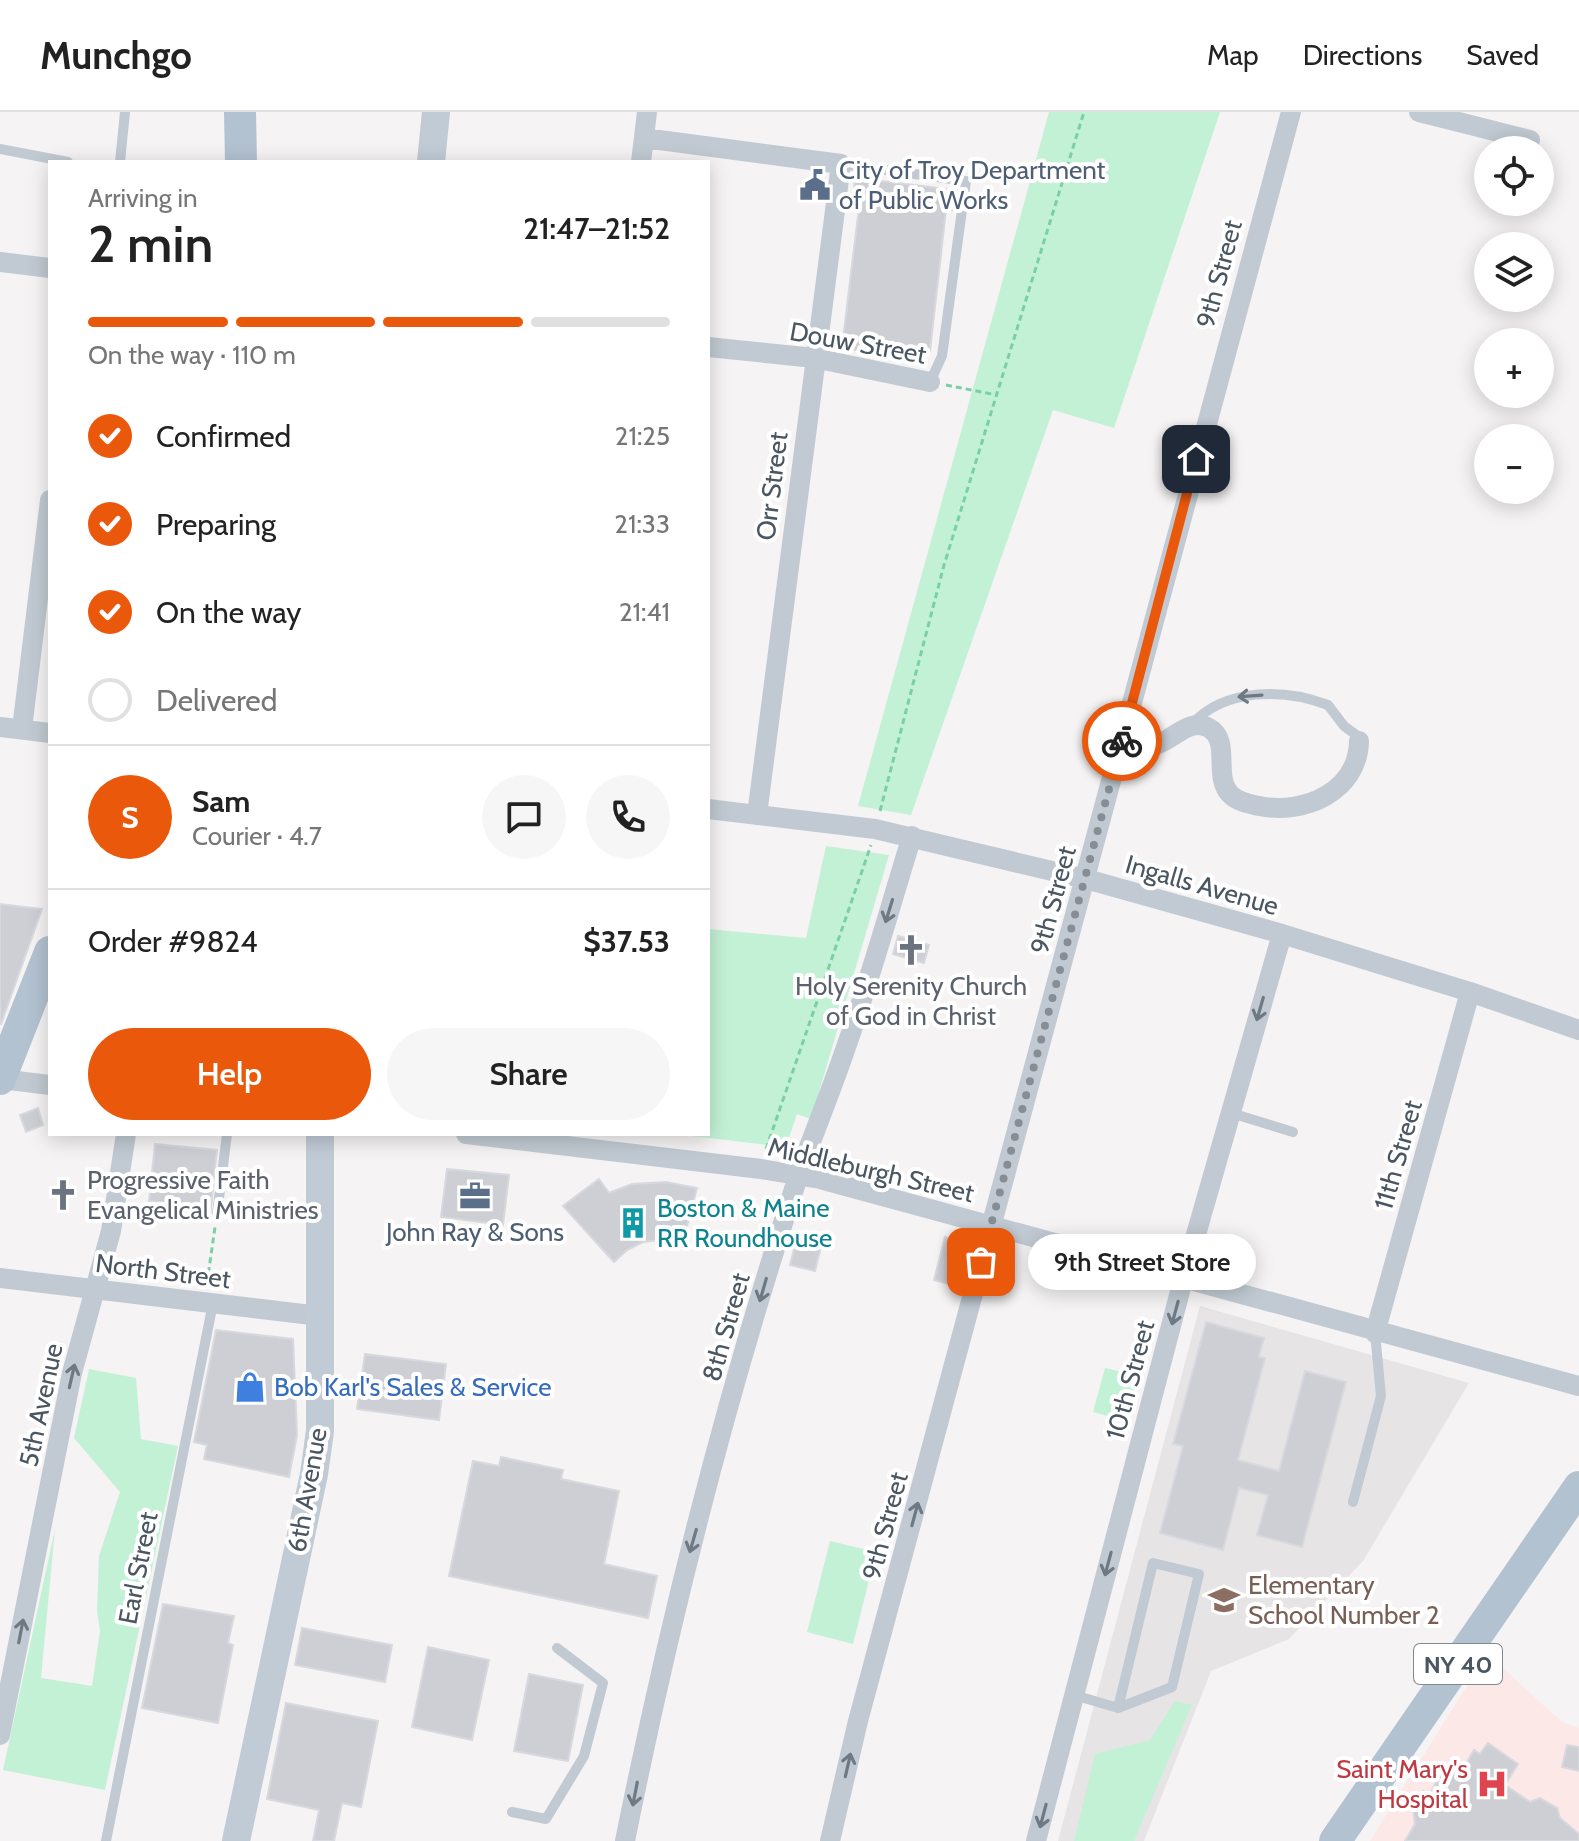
<!DOCTYPE html>
<html lang="en">
<head>
<meta charset="utf-8">
<style>
	:root { --surface:#fff; --page:#f6f6f6; --text:#222; --muted:#767676; --line:#e0e0e0; --accent:#ea580c }
	body { margin:0; font-family:Cabin,sans-serif; background:var(--page); color:var(--text); height:100vh; display:flex; flex-direction:column; font-size:30px; white-space:nowrap }
	* { box-sizing:border-box; margin:0 }
	p { font-size:26px; color:var(--muted) }
	.icon { flex:none; width:44px; height:44px; fill:none; stroke:currentColor; stroke-width:2; stroke-linecap:round; stroke-linejoin:round }
	.map { position:relative; flex:1; overflow:hidden }
	.drawer { position:absolute; left:48px; top:48px; width:662px; height:976px; display:flex; flex-direction:column; background:var(--surface); border-radius:0px; box-shadow:0 4px 20px #0003 }
	.drawer>* { flex:none }
	.tools { position:absolute; left:1474px; top:24px; display:grid; gap:16px }
	.tools a { display:grid; place-items:center; width:80px; height:80px; border-radius:50%; background:var(--surface); box-shadow:0 4px 20px #0003; font-size:40px }
	.pin { position:absolute; display:grid; place-items:center; width:68px; height:68px; color:#fff; margin:-34px; border-radius:16px; box-shadow:0 4px 12px #0006 }
	.courier { position:absolute; display:grid; place-items:center; width:80px; height:80px; margin:-40px; border:6px solid #ea580c; border-radius:50%; background:#fff; color:#222; box-shadow:0 2px 10px #0007 }
	.bubble { position:absolute; height:56px; border-radius:28px; background:var(--surface); box-shadow:0 4px 20px #0003; font-size:26px; font-weight:600; line-height:56px; text-align:center }
	.head em { font-style:normal; font-weight:600 }
	.head div { display:flex; flex-direction:column-reverse }
	.head { display:flex; align-items:center; justify-content:space-between; height:136px; padding:0 40px }
	h1 { font-size:52px; font-weight:600; line-height:60px }
	.bar { display:grid; grid-template-columns:repeat(4,1fr); gap:12px 8px; align-content:center; height:96px; padding:0 40px }
	.bar i { height:10px; border-radius:6px; background:var(--line) }
	.bar .current { background:var(--accent) }
	.bar p { grid-column:span 4 }
	.line { display:flex; align-items:center; gap:20px; padding:0 40px; border-top:2px solid var(--line) }
	.line div { flex:1 }
	.round { display:grid; place-items:center; flex:none; width:84px; height:84px; border-radius:42px; background:var(--page) }
	ol { padding:0 40px; list-style:none }
	li { display:flex; align-items:center; gap:24px; height:88px }
	li p { margin-inline-start:auto }
	li .icon { padding:8px; border-radius:50%; background:var(--accent); color:#fff; stroke-width:4 }
	li:last-child { color:var(--muted) }
	li i { width:44px; height:44px; border:4px solid var(--line); border-radius:50% }
	.primary-button { display:flex; gap:16px; margin-top:auto; padding:16px 40px }
	.primary-button a { flex:1; height:92px; border-radius:48px; background:var(--accent); color:#fff; font-size:32px; font-weight:600; line-height:92px; text-align:center }
	.primary-button a+a { background:var(--page); color:var(--text) }
	header { display:flex; align-items:center; gap:48px; box-sizing:border-box; height:112px; padding:0 40px; background:var(--surface); border-bottom:2px solid var(--line) }
	header strong { font-size:38px }
	nav { display:flex; gap:44px; margin-inline-start:auto; font-size:28px }
	.map>svg:first-child { display:block }
	.education { fill:#e6e4e5 }
	.medical { fill:#fce8e6 }
	.green { fill:#c3f1d5 }
	.building { fill:#cdcfd5; stroke:#d7d9de; stroke-width:2 }
	.lines { fill:none; stroke-linecap:round; stroke-linejoin:round }
	.path { stroke:#7ad0a6; stroke-width:3; stroke-dasharray:6 4; stroke-linecap:butt }
	.lane { stroke:#c1cad2; stroke-width:10 }
	.street { stroke:#c1cad2; stroke-width:20 }
	.secondary { stroke:#c1cbd6; stroke-width:28 }
	.primary { stroke:#b3c2d1; stroke-width:32 }
	.oneway { stroke:#6e7983 }
	.done { stroke:#868d94; stroke-width:8; stroke-dasharray:0 14.4 }
	.route { stroke:#ea580c; stroke-width:10 }
	.labels { text-anchor:middle; dominant-baseline:central; stroke-width:8; stroke-linejoin:round; paint-order:stroke }
	.shield { fill:#fff; stroke:#808990; stroke-width:2 }
	.shield-label { font-size:24px; font-weight:bold; fill:#4a5661 }
	.service-label { font-size:26px; fill:#4e5e75; stroke:#fff; text-anchor:start }
	.street-label { font-size:26px; fill:#4a5661; stroke:#fff }
	.worship-label { font-size:26px; fill:#5b616d; stroke:#fff }
	.culture-label { font-size:26px; fill:#0d838f; stroke:#fff; text-anchor:start }
	.shop-label { font-size:26px; fill:#366cbe; stroke:#fff; text-anchor:start }
	.education-label { font-size:26px; fill:#785e54; stroke:#fff; text-anchor:start }
	.health-label { font-size:26px; fill:#be3a42; stroke:#fff; text-anchor:end }
</style>
</head>
<body>
<header>
<strong>Munchgo</strong>
<nav><a>Map</a><a>Directions</a><a>Saved</a></nav>
</header>
<div class="map">
<svg width="1579" height="1729" viewBox="0 0 1579 1729">
	<rect width="100%" height="100%" fill="#f5f3f3"/>
	<path class="education" d="M1200,1194L1469,1271L1363,1449L1289,1527L1211,1559L1144,1729H1058Z"/>
	<path class="medical" d="M1487,1542L1562,1610L1579,1616V1729H1370Z"/>
	<path class="green" d="M1049,0H1220L1114,316L1053,298L911,703L858,694Z
		M826,734L889,743L811,1007L797,1002L786,1035L692,1024L708,1022V817L806,826Z
		M1105,1256L1138,1264L1126,1309L1093,1300Z
		M89,1257L136,1266L141,1327L178,1334L105,1678L3,1658L55,1417L41,1566L92,1574L100,1519L97,1499L99,1444L120,1380L74,1326Z
		M830,1429L876,1440L853,1532L807,1520Z
		M1175,1589L1192,1593L1134,1729H1074L1095,1642L1150,1628Z"/>
	<path class="building" d="M855,66L957,78L954,99L946,98L930,239L880,233L879,241L847,237L849,227H843L860,87L853,86Z
		M0,792L42,797L1,912H0Z
		M898,824L929,833L924,851L893,842Z
		M38,996L43,1013L26,1020L20,1003Z
		M155,1032L217,1038L210,1105L184,1102L185,1093L149,1089Z
		M447,1057L509,1063L503,1113L441,1105Z
		M599,1067L609,1081L632,1072L666,1070L697,1076L682,1133L659,1128L643,1130L627,1138L614,1150L563,1094Z
		M797,1125L822,1131L815,1159L790,1153Z
		M945,1125L965,1130L953,1173L934,1168Z
		M1206,1210L1264,1226L1259,1245L1265,1246L1238,1348L1279,1359L1305,1259L1346,1270L1302,1435L1257,1423L1268,1383L1239,1376L1223,1438L1160,1421L1183,1334L1173,1332Z
		M216,1218L293,1227L297,1323L289,1365L204,1347L207,1333L194,1330Z
		M365,1242L446,1252L439,1308L357,1297Z
		M501,1345L563,1358L561,1367L619,1379L604,1452L657,1464L648,1506L449,1464L473,1349L499,1354Z
		M163,1492L234,1504L228,1531L233,1533L218,1611L142,1596Z
		M302,1516L392,1533L385,1570L295,1553Z
		M428,1535L489,1548L472,1628L412,1615Z
		M529,1562L583,1573L568,1649L514,1639Z
		M286,1591L378,1609L361,1695L342,1691L334,1729H313L319,1698L267,1687Z
		M1488,1631L1518,1652L1505,1673L1530,1690L1540,1686L1557,1696L1560,1706L1579,1722V1729H1405L1415,1712L1413,1697L1423,1679L1429,1683L1445,1655L1459,1664L1474,1638L1480,1642Z
		M1567,1633L1579,1635V1659L1562,1655Z"/>
	<g class="lines">
		<path class="path" d="M946,273L997,283
			M880,699L944,453L1084,0
			M766,1037L871,733
			M207,1171L215,1115"/>
		<path class="lane" d="M0,37L68,50
			M120,50L125,0
			M841,52L966,69L942,244L930,270
			M1192,612C1225,576 1284,576 1328,593L1344,614L1359,625V629
			M1231,1001L1293,1020
			M217,1102L227,1022
			M1353,1390L1381,1284L1375,1221
			M1074,1583L1118,1596L1153,1451L1199,1462L1172,1575L1118,1596
			M512,1700L546,1707L584,1644L603,1571L557,1536
			M106,1729L213,1191"/>
		<path class="street" d="M1419,0L1530,28
			M644,26L841,52L757,703
			M641,50L647,0
			M0,150L50,156
			M708,235L814,246L930,270
			M0,615L50,621
			M22,617L50,388
			M1121,631C1131,632 1142,635 1152,634C1171,631 1189,604 1209,616C1232,629 1212,665 1231,683C1238,690 1250,692 1259,694C1304,703 1358,680 1359,629
			M708,697L875,717L1086,767L1282,822L1470,880L1579,918
			M0,967L50,973
			M466,1022L761,1057L820,1067L1579,1274
			M0,1166L320,1204
			M1375,1221L1470,880
			M0,1623L72,1261L111,1119L126,1022
			M625,1729C669,1510 724,1292 793,1080C809,1032 829,985 845,938C870,868 890,795 912,724
			M830,1729L858,1609L1291,0
			M1036,1729L1183,1168L1282,822"/>
		<path class="secondary" d="M431,50L436,0
			M236,1729L314,1362L320,1319V1022"/>
		<path class="primary" d="M240,0L241,50
			M0,967L50,840
			M1335,1729L1579,1375"/>
	</g>
	<defs><path id="oneway-shaft" d="M-6 0H5M1.5-3L5.5 0L1.5 3" fill="none" stroke-width="1.6" stroke-linecap="round" stroke-linejoin="round" transform="scale(2)"/></defs>
	<g class="oneway">
		<use href="#oneway-shaft" transform="translate(1250 584) rotate(176)"/>
		<use href="#oneway-shaft" transform="translate(889 799) rotate(107)"/>
		<use href="#oneway-shaft" transform="translate(1260 897) rotate(106)"/>
		<use href="#oneway-shaft" transform="translate(763 1178) rotate(106)"/>
		<use href="#oneway-shaft" transform="translate(1175 1201) rotate(105)"/>
		<use href="#oneway-shaft" transform="translate(72 1264) rotate(-77)"/>
		<use href="#oneway-shaft" transform="translate(915 1402) rotate(-75)"/>
		<use href="#oneway-shaft" transform="translate(693 1429) rotate(106)"/>
		<use href="#oneway-shaft" transform="translate(1108 1452) rotate(105)"/>
		<use href="#oneway-shaft" transform="translate(21 1519) rotate(-79)"/>
		<use href="#oneway-shaft" transform="translate(848 1653) rotate(-77)"/>
		<use href="#oneway-shaft" transform="translate(635 1682) rotate(101)"/>
		<use href="#oneway-shaft" transform="translate(1043 1704) rotate(105)"/>
	</g>
	<g class="lines">
		<path class="done" d="M981,1150L1122,629"/>
		<path class="route" d="M1122,629L1196,347"/>
	</g>
	<defs>
		<symbol id="civic-bare" viewBox="-9 -9 18 18"><path d="M-.6-6.5H3V-4.5H.6V-3L4-1V1h2V6H-6V1h2V-1L-.6-3ZM-1.2 2.5V6h2.4V2.5Z" fill="#5c6f8a" stroke="#fff" stroke-width="2.5" paint-order="stroke"/></symbol>
		<symbol id="church-bare" viewBox="-9 -9 18 18"><path d="M-1.2-6h2.4v3.5h3.3v2.4h-3.3V6h-2.4V-.1h-3.3v-2.4h3.3Z" fill="#6b7280" stroke="#fff" stroke-width="2.5" paint-order="stroke"/></symbol>
		<symbol id="office-bare" viewBox="-9 -9 18 18"><path d="M-6-3h4V-5.5h4V-3h4V5H-6ZM-1-4.5V-3h2v-1.5ZM-6 0V1H6V0Z" fill="#5c6f8a" stroke="#fff" stroke-width="2.5" paint-order="stroke"/></symbol>
		<symbol id="building-bare" viewBox="-9 -9 18 18"><path d="M-4-6H4V6H1V3H-1V6H-4ZM-2.5-4.3h1.7v1.8h-1.7ZM.8-4.3h1.7v1.8H.8ZM-2.5-1h1.7V.8h-1.7ZM.8-1h1.7V.8H.8Z" fill="#0f9aa8" stroke="#fff" stroke-width="2.5" paint-order="stroke"/></symbol>
		<symbol id="shop-bare" viewBox="-9 -9 18 18"><path d="M-5-2.5h2.3a2.7 3.5 0 0 1 5.4 0H5L5.5 6h-11ZM-1.5-2.5h3a1.5 2.3 0 0 0-3 0Z" fill="#3f7fe0" stroke="#fff" stroke-width="2.5" paint-order="stroke"/></symbol>
		<symbol id="school-bare" viewBox="-9 -9 18 18"><path d="M0-5L7-2L0 1L-7-2ZM-4 1L0 2.5L4 1V4Q0 6-4 4Z" fill="#8d6e63" stroke="#fff" stroke-width="2.5" paint-order="stroke"/></symbol>
		<symbol id="hospital-bare" viewBox="-9 -9 18 18"><path d="M-5-5h3v3.5h4V-5h3V5h-3V1.5h-4V5h-3Z" fill="#e0444e" stroke="#fff" stroke-width="2.5" paint-order="stroke"/></symbol>
	</defs>
	<g fill-rule="evenodd">
		<use href="#civic-bare" x="793" y="51" width="44" height="44"/>
		<use href="#church-bare" x="889" y="816" width="44" height="44"/>
		<use href="#church-bare" x="41" y="1061" width="44" height="44"/>
		<use href="#office-bare" x="453" y="1062" width="44" height="44"/>
		<use href="#building-bare" x="611" y="1089" width="44" height="44"/>
		<use href="#shop-bare" x="228" y="1253" width="44" height="44"/>
		<use href="#school-bare" x="1202" y="1466" width="44" height="44"/>
		<use href="#hospital-bare" x="1470" y="1650" width="44" height="44"/>
	</g>
	<g class="labels">
		<rect class="shield" x="1414" y="1532" width="88" height="40" rx="6"/>
		<g class="shield-label">
			<text x="1458" y="1552">NY 40</text>
		</g>
		<g class="service-label">
			<text x="839" y="58">City of Troy Department<tspan x="839" dy="30">of Public Works</tspan></text>
			<text x="475" y="1120" text-anchor="middle">John Ray &amp; Sons</text>
		</g>
		<g class="street-label">
			<text transform="translate(1219 162) rotate(-75)">9th Street</text>
			<text transform="translate(858 231) rotate(10)">Douw Street</text>
			<text transform="translate(772 374) rotate(-83)">Orr Street</text>
			<text transform="translate(1202 773) rotate(16)">Ingalls Avenue</text>
			<text transform="translate(1053 788) rotate(-75)">9th Street</text>
			<text transform="translate(1398 1043) rotate(-74)">11th Street</text>
			<text transform="translate(871 1058) rotate(13)">Middleburgh Street</text>
			<text transform="translate(163 1159) rotate(7)">North Street</text>
			<text transform="translate(726 1215) rotate(-74)">8th Street</text>
			<text transform="translate(1130 1268) rotate(-75)">10th Street</text>
			<text transform="translate(41 1293) rotate(-78)">5th Avenue</text>
			<text transform="translate(307 1378) rotate(-80)">6th Avenue</text>
			<text transform="translate(885 1414) rotate(-75)">9th Street</text>
			<text transform="translate(138 1456) rotate(-79)">Earl Street</text>
		</g>
		<g class="worship-label">
			<text x="911" y="874">Holy Serenity Church<tspan x="911" dy="30">of God in Christ</tspan></text>
			<text x="87" y="1068" text-anchor="start">Progressive Faith<tspan x="87" dy="30">Evangelical Ministries</tspan></text>
		</g>
		<g class="culture-label">
			<text x="657" y="1096">Boston &amp; Maine<tspan x="657" dy="30">RR Roundhouse</tspan></text>
		</g>
		<g class="shop-label">
			<text x="274" y="1275">Bob Karl's Sales &amp; Service</text>
		</g>
		<g class="education-label">
			<text x="1248" y="1473">Elementary<tspan x="1248" dy="30">School Number 2</tspan></text>
		</g>
		<g class="health-label">
			<text x="1468" y="1657">Saint Mary's<tspan x="1468" dy="30">Hospital</tspan></text>
		</g>
	</g>
</svg>
<div class="tools">
<a><svg class="icon" aria-label="locate" viewBox="0 0 24 24"><circle cx="12" cy="12" r="6"/><path d="M12 2v4M12 18v4M2 12h4M18 12h4"/></svg></a>
<a><svg class="icon" aria-label="layers" viewBox="0 0 24 24"><path d="M12 4l9 5-9 5-9-5zM3 14l9 5 9-5"/></svg></a>
<a>+</a>
<a>−</a>
</div>
<div class="pin" style="left:981px;top:1150px;background:#ea580c"><svg class="icon" aria-label="bag" viewBox="0 0 24 24"><path d="M5 8h14l-1 12H6zM9 8a3 3 0 0 1 6 0"/></svg></div>
<div class="pin" style="left:1196px;top:347px;background:#1f2937"><svg class="icon" aria-label="home" viewBox="0 0 24 24"><path d="M3 11l9-7 9 7M6 9v11h12V9"/></svg></div>
<div class="courier" style="left:1122px;top:629px"><svg class="icon" aria-label="bike" viewBox="0 0 24 24"><circle cx="6" cy="16" r="4"/><circle cx="18" cy="16" r="4"/><path d="M6 16l4-8h5l3 8M10 8l3 8H6M13 5h3"/></svg></div>
<div class="bubble" style="left:1028px;top:1122px;width:228px">9th Street Store</div>
<section class="drawer">
<div class="head"><div><h1>2 min</h1><p>Arriving in</p></div><em>21:47–21:52</em></div>
<div class="bar"><i class="current"></i><i class="current"></i><i class="current"></i><i></i><p>On the way · 110 m</p></div>
<ol>
<li><svg class="icon" aria-label="check" viewBox="0 0 24 24"><path d="M5 12l5 5 9-10"/></svg>Confirmed<p>21:25</p></li>
<li><svg class="icon" aria-label="check" viewBox="0 0 24 24"><path d="M5 12l5 5 9-10"/></svg>Preparing<p>21:33</p></li>
<li><svg class="icon" aria-label="check" viewBox="0 0 24 24"><path d="M5 12l5 5 9-10"/></svg>On the way<p>21:41</p></li>
<li><i></i>Delivered</li>
</ol>
<div class="line" style="height:144px"><b class="round" style="background:var(--accent);color:#fff">S</b><div><b>Sam</b><p>Courier · 4.7</p></div><a class="round"><svg class="icon" aria-label="chat" viewBox="0 0 24 24"><path d="M4 5h16v11H9l-5 4z"/></svg></a><a class="round"><svg class="icon" aria-label="phone" viewBox="0 0 24 24"><path d="M5 4h4l2 5-3 2q2 4 5 5l2-3 5 2v4C11 20 4 13 5 4z"/></svg></a></div>
<div class="line" style="height:104px"><div>Order #9824</div><b>$37.53</b></div>
<div class="primary-button"><a>Help</a><a>Share</a></div>
</section>
</div>
</body>
</html>
